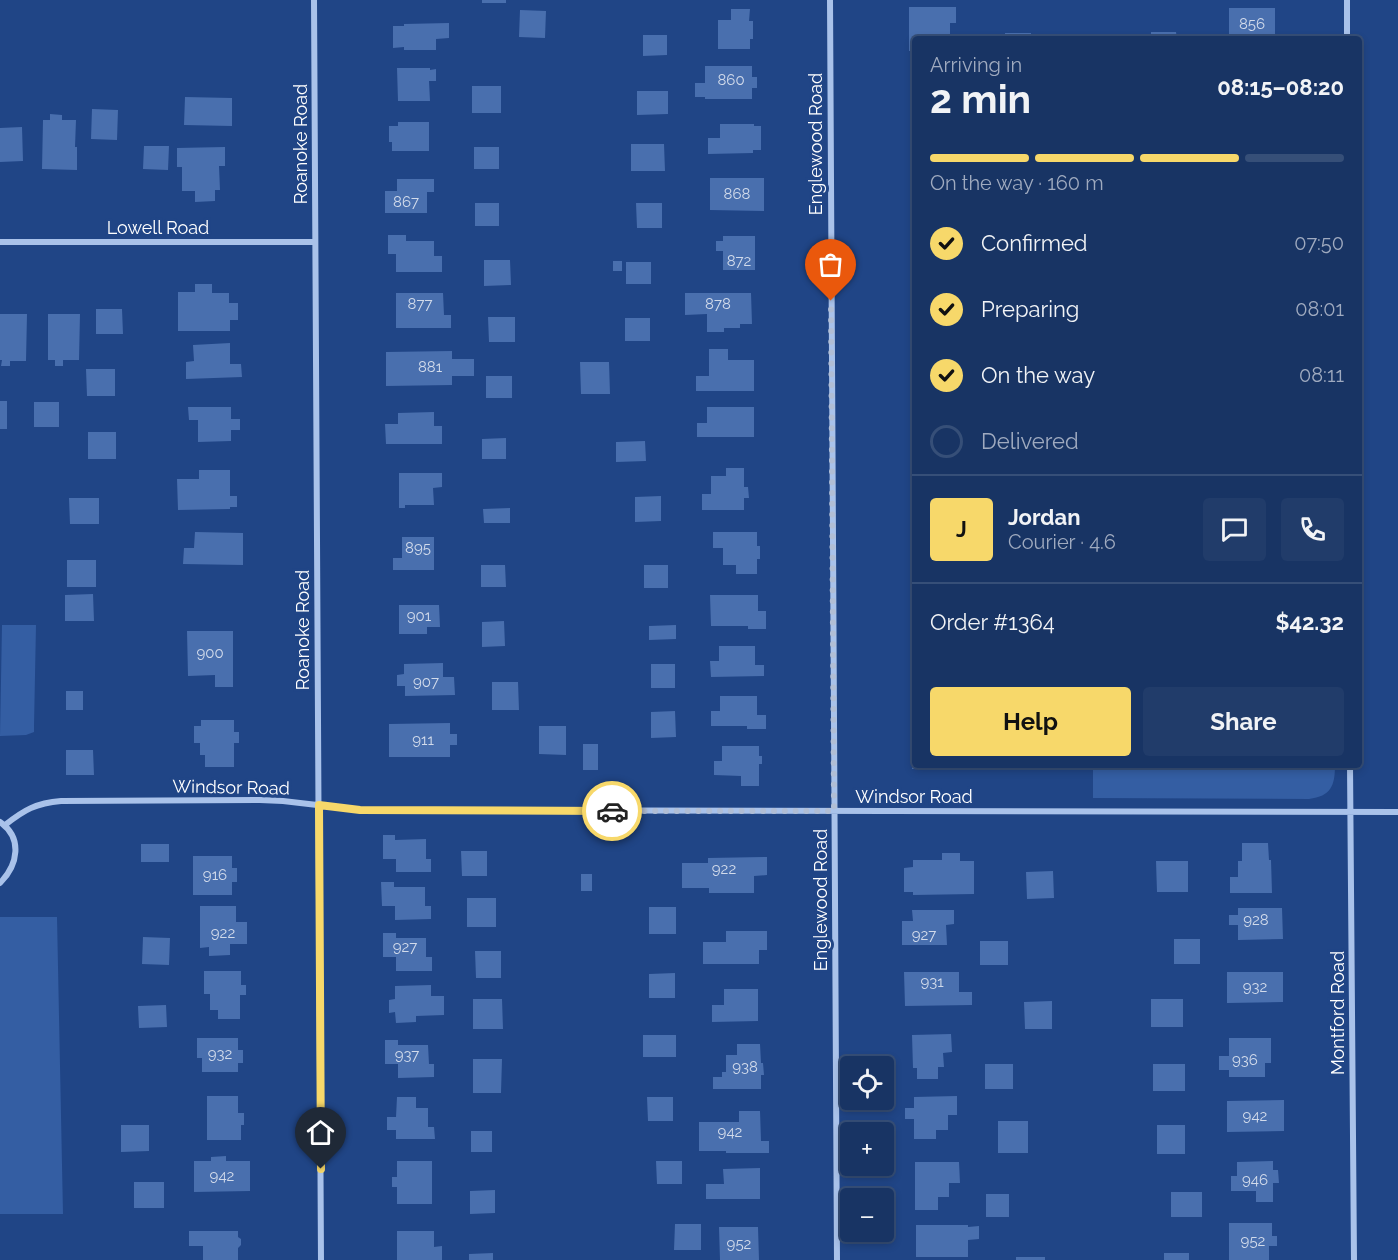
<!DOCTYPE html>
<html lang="en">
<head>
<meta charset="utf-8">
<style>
	:root { --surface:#183464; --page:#213c6a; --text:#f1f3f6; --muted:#9faabf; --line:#364f78; --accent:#f7d86a }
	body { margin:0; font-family:Raleway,sans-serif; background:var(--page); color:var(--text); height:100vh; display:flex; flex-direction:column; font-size:22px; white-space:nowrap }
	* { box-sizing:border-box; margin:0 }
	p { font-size:20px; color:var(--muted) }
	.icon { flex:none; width:33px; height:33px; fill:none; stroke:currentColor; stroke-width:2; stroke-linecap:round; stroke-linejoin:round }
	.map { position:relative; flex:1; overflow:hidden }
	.panel { position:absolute; left:912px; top:36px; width:450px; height:732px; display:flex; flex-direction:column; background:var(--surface); border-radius:6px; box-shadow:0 3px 9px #0003,0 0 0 2px var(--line) }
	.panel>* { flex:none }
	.fabs { position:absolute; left:840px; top:1056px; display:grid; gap:12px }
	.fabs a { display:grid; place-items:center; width:54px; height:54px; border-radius:6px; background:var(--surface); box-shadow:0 3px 9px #0003,0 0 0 2px var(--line); font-size:30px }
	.pin { position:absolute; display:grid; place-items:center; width:51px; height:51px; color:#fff; margin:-62px -26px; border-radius:50% 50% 50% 0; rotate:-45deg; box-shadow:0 0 6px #0007 }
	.pin .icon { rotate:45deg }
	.courier { position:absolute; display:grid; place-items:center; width:60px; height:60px; margin:-30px; border:4px solid #f7d86a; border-radius:50%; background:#fff; color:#222; box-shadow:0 2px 8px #0007 }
	.head em { font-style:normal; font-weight:700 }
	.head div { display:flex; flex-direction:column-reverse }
	.head { display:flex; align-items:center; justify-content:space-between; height:102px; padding:0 18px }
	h1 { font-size:39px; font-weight:700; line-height:45px }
	.bar { display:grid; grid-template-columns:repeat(4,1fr); gap:9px 6px; align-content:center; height:72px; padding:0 18px }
	.bar i { height:8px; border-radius:4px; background:var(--line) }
	.bar .selected { background:var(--accent) }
	.bar p { grid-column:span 4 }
	.line { display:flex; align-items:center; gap:15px; padding:0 18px; border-top:2px solid var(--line) }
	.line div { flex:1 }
	.round { display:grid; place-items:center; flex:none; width:63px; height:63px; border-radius:6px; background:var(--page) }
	ol { padding:0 18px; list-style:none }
	li { display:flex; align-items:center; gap:18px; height:66px }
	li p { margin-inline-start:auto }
	li .icon { padding:6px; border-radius:50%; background:var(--accent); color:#111; stroke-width:4 }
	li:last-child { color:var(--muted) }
	li i { width:33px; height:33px; border:3px solid var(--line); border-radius:50% }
	.cta { display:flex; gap:12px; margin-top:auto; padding:12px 18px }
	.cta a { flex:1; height:69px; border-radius:6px; background:var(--accent); color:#111; font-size:24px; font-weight:700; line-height:69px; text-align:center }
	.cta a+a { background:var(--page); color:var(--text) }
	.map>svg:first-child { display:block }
	.green { fill:#345ea3 }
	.building { fill:#496fae }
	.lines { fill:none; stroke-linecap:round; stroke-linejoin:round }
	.minor { stroke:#a9c2ea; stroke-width:6 }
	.done { stroke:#b1bed5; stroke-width:6; stroke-dasharray:0 10.8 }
	.route { stroke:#f7d86a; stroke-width:8 }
	.labels { text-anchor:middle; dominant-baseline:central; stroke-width:6; stroke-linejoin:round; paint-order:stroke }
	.number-label { font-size:15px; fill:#d2dbeb }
	.street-label { font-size:18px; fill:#fff; stroke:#204586 }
</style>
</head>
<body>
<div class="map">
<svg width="1398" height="1260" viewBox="0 0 1398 1260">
	<rect width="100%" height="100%" fill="#204586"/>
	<path class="green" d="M2,625H36L34,726V732L26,735L0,736Z
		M1093,765H1335C1335,786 1331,796 1309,799L1093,798Z
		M0,917H57L63,1214H0Z"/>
	<path class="building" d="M482,0H506V3H482Z
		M909,7H956V23H950V39H915V51H909Z
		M1229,8H1275V39H1229Z
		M731,9H750L749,21H753V39H750V49H718V20H731Z
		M520,10L546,11L545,38L519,37Z
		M449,23V38L436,39V50H404V47L393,48V26H404V24Z
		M1151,32H1176L1177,39H1151Z
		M1005,33H1031V39H1005Z
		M643,35H667V55L643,56Z
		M705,66H752V77H757V88H752V99H705V97H695V83H705Z
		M397,68H430V70L436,69V81H429L430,101H398Z
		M472,86H501V113H472Z
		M637,91H668V114L637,115Z
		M185,97L232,98V126L184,125Z
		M92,109L118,110L117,140L91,139Z
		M50,114L62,115V120H76L75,147H77V170L42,169L43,120H50Z
		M398,122H429V151H392V142H389V126H398Z
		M720,124H754V126H761V150H753V153L708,154V138H720Z
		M22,127L23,161L0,162V128Z
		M631,144H664L665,171H631Z
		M144,146H169L168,170L143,169Z
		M225,147V166H219L220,190H215V201L195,202V191H182V167H177V148Z
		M474,147H499V169H474Z
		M710,178H764V211L710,210Z
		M397,179H434V192H427V213H385V191H397Z
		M475,203H499V226H475Z
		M636,203H662V228H637Z
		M388,235H406V241H434V256H442V272H396V254H388Z
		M723,236H755V270H723V251H716V241H723Z
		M484,260H510L511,285L484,286Z
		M613,261H622V271H613Z
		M626,262H651V284H626Z
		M195,284H212V293H229V303H238V320H230V331H178V292H195Z
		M396,293H443L444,315H451V328H396Z
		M685,293H751L752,324H740V328H724V332H707V314L685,315Z
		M96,309H122L123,334H96Z
		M0,314H27L26,361H10V366H1L2,360H0Z
		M48,314H80L79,360H63V366H55V360H48Z
		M488,317H515V342H489Z
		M625,318H650V341H625Z
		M230,343V364H241L242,377L186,379V362L194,361L193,345Z
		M709,349H728V360H754V391H696V376H709Z
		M452,351V359H474V376H452V385L386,386V352Z
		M580,362H609L610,394H581Z
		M86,369H115V396H87Z
		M486,376H512V398H486Z
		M0,401H7V429H0Z
		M34,402H59V427H34Z
		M911,404H915V435H911Z
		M188,407H231V419H240V430H231V441L198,442V420H189Z
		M707,407H754V437H697V423H707Z
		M434,412V426H442V444H386L385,424H398V413Z
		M88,432H116V459H88Z
		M506,438V459H482V439Z
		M645,441L646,461L616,462V442Z
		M726,468H744V487H748L749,498H744V510H702V494H711V476H726Z
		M199,470H230V496H237V507H230V509L178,510L177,479H199Z
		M399,473H442V487L433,488L434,505H405V508H399Z
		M910,479H915V496H910Z
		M661,496V521L635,522V497Z
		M69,498H99V524H70Z
		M510,508V523H484L483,509Z
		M195,532L243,533V565L183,564L184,548H194Z
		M713,532H757V546H760V559H757V574H736V565H723V548H713Z
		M402,537H434V570H393V558H402Z
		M67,560H96V587H67Z
		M481,565H505L506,587H481Z
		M644,565H668V588H644Z
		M93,594L94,621H65V595Z
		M710,595H758V611H766V629H748V626H711Z
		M912,602H915V632H912Z
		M399,605H439L440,627H427V634H399Z
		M504,621L505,646L482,647V622Z
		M676,625V639L649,640V626Z
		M187,631H233V687H215V675L188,676Z
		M719,646H755V665H764V676L711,677L710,661H719Z
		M443,663V677H454L455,695L405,696V686H397V675L404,674V664Z
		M651,664H675V688H651Z
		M492,682H518L519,710H492Z
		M66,691H83V710H66Z
		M720,696H757V715H766V729H747V726H711V711H720Z
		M675,711L676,737L651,738V712Z
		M201,720H234V732H239V743H234V767H205V755H200V743H194V726H201Z
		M450,723V734H457V745H450V757H389V724Z
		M539,726H566V755L539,754Z
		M912,727H915V765H933V769H912Z
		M583,744H598V770H583Z
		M722,746H759V756H762V764H759V786H741V776L714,775V761H722Z
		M66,750H93L94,775H66Z
		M383,835H395V840L426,839V859H431V872H396V859H383Z
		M1242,843H1268L1269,860H1271L1272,893H1230V877H1238V861H1242Z
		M141,844H169V862H141Z
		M461,851H487V876H462Z
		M942,853H960V861H974V894L913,895V892H904V868L913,867V860H942Z
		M193,856H232V868H237V882H232V895H193Z
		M767,857V875L754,876V893H709V888H682V863H708V858Z
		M1156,861H1188V892H1157Z
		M1053,871L1054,898L1027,899L1026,872Z
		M581,874H592V891H581Z
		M381,882H394V887H425V906H431V919L395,920V906H382Z
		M467,898H496V927H467Z
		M200,906H236V922H247V944H230V955L209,956V947L200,948Z
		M649,907H676V934H649Z
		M1238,908H1282L1283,939L1238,940V925H1229V915H1238Z
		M912,910H954V924L946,925L947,945H902V921H913Z
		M726,931H767V950H759V964H703V942H726Z
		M383,933H396V938H426V957H432V971H396V957H383Z
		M143,937L170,938L169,965L142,964Z
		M1174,939H1200V964H1174Z
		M980,941H1008V965H980Z
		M475,951H501V978H476Z
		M204,971H241V985H246V995H240V1019H218V1010H210V994H204Z
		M904,972H959V992H972V1005L905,1006Z
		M1227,972H1283V1002L1227,1003Z
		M675,973V998H649V974Z
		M431,985V996H444V1015L416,1016V1022L396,1023L395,1012L389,1013V1000L395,999V986Z
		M724,989H758V1021L712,1022V1005H724Z
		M473,999H502L503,1029H473Z
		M1151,999H1183V1027H1151Z
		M1052,1001V1029H1025L1024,1002Z
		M166,1005L167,1027L139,1028L138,1006Z
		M951,1034L952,1052L943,1053L944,1067H938V1079H917V1068H913L912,1035Z
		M643,1035H676V1057H643Z
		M197,1038H238V1050H243V1063H238V1072H202V1058H197Z
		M1229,1038H1271V1063H1265V1077H1229V1070H1219V1056H1229Z
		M385,1040H398V1045H428L429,1064H434V1077L398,1078V1064H385Z
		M737,1044H760L761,1063H763L764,1075H761V1089H713V1077H722V1072H726V1055H737Z
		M473,1059H502L501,1093H473Z
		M985,1064H1013V1089H985Z
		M1153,1064H1185V1091H1153Z
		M207,1096H238V1113H244V1125H241V1140H207Z
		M957,1096V1115H948V1130H936V1139H914V1119H905V1108H914V1097Z
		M397,1097H416V1108H428V1127H434L435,1139H396V1130H387V1117H396Z
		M647,1097H673V1121H648Z
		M1284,1100V1131L1227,1132V1101Z
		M739,1111H760L761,1141H769V1153H726V1151H699V1122H739Z
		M998,1121H1028V1153H998Z
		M121,1125H149V1151L121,1152Z
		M1157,1125H1185V1154H1157Z
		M471,1131H492V1152H471Z
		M226,1156V1161H250V1191L194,1192V1161H211V1157Z
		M397,1161H432V1204H397V1187H392V1177H397Z
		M656,1161H682V1184H657Z
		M1273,1161V1170H1278L1279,1183H1273V1202H1256V1191H1231V1176H1237V1162Z
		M915,1162H959L960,1183H949V1197H938V1210H915Z
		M760,1168V1199H706V1184H724L723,1169Z
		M134,1182H164V1208H134Z
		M495,1190V1213L470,1214V1191Z
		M1171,1192H1202V1217H1171Z
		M986,1194H1009V1217H986Z
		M1229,1223H1272V1236H1277V1246H1269V1260H1229Z
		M675,1224H701V1250H674Z
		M916,1225H968V1227L979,1226V1239L968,1240V1257H916Z
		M719,1227H758L759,1260H720Z
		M189,1231H238V1237L241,1239V1245L238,1248V1260H203V1246H189Z
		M397,1231H434V1247L442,1246V1260H397Z
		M493,1253V1260H469V1254Z
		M1164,1253H1189V1260H1164Z
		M1016,1257H1045V1260H1016Z"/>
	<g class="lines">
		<path class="minor" d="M314,0L321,1260
			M830,0L837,1260
			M1347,0V39
			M0,242H315
			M1350,765L1354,1260
			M0,822C23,838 18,865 0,883
			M5,825C24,810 36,803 61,801L260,800L283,801L360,810L1398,812"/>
	</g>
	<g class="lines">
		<path class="done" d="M612,811H834L831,301"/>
		<path class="route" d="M321,1169L319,805L360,810L612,811"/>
	</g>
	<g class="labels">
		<g class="number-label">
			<text x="1252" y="24">856</text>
			<text x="731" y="80">860</text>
			<text x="737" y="194">868</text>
			<text x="406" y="202">867</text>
			<text x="739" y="261">872</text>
			<text x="420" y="304">877</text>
			<text x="718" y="304">878</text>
			<text x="430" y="367">881</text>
			<text x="418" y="548">895</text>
			<text x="419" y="616">901</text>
			<text x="210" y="653">900</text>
			<text x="426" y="682">907</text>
			<text x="423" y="740">911</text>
			<text x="724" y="869">922</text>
			<text x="215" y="875">916</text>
			<text x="1256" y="920">928</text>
			<text x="223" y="933">922</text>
			<text x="924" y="935">927</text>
			<text x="405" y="947">927</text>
			<text x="932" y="982">931</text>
			<text x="1255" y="987">932</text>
			<text x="220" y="1054">932</text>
			<text x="407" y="1055">937</text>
			<text x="1245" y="1060">936</text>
			<text x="745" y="1067">938</text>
			<text x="1255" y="1116">942</text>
			<text x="730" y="1132">942</text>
			<text x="222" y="1176">942</text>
			<text x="1255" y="1180">946</text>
			<text x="1253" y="1241">952</text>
			<text x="739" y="1244">952</text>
		</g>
		<g class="street-label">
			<text transform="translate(300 144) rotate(-90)">Roanoke Road</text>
			<text transform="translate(815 144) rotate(-90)">Englewood Road</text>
			<text x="158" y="227">Lowell Road</text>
			<text transform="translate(302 630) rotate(-90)">Roanoke Road</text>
			<text transform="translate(231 787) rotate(1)">Windsor Road</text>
			<text x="914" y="796">Windsor Road</text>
			<text transform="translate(820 900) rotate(-90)">Englewood Road</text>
			<text transform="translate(1337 1013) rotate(-90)">Montford Road</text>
		</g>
	</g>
</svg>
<div class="fabs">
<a><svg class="icon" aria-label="locate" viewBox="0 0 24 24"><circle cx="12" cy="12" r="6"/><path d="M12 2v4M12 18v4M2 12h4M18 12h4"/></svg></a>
<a>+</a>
<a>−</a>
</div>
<div class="pin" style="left:831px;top:301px;background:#ea580c"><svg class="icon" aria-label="bag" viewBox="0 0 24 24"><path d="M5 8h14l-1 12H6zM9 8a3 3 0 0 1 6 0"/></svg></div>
<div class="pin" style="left:321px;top:1169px;background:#1f2937"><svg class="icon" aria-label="home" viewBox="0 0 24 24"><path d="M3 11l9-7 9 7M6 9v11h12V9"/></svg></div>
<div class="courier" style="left:612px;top:811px"><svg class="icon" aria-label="car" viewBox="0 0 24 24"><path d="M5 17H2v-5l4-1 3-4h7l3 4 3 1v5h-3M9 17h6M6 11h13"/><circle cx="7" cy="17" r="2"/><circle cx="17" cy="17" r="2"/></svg></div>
<section class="panel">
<div class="head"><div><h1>2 min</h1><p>Arriving in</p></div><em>08:15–08:20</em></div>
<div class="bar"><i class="selected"></i><i class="selected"></i><i class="selected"></i><i></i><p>On the way · 160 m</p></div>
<ol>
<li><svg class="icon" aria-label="check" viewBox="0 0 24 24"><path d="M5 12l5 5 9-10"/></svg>Confirmed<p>07:50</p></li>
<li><svg class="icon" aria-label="check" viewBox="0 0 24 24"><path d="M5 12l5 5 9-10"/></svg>Preparing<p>08:01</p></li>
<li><svg class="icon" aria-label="check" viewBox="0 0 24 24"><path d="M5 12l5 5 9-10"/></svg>On the way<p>08:11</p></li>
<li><i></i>Delivered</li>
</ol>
<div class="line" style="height:108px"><b class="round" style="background:var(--accent);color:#111">J</b><div><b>Jordan</b><p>Courier · 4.6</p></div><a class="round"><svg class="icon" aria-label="chat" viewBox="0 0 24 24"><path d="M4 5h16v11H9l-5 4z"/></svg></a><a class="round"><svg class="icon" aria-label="phone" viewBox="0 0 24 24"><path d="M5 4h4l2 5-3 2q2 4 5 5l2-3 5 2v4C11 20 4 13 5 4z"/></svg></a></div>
<div class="line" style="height:78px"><div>Order #1364</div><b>$42.32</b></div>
<div class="cta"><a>Help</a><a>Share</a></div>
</section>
</div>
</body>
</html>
